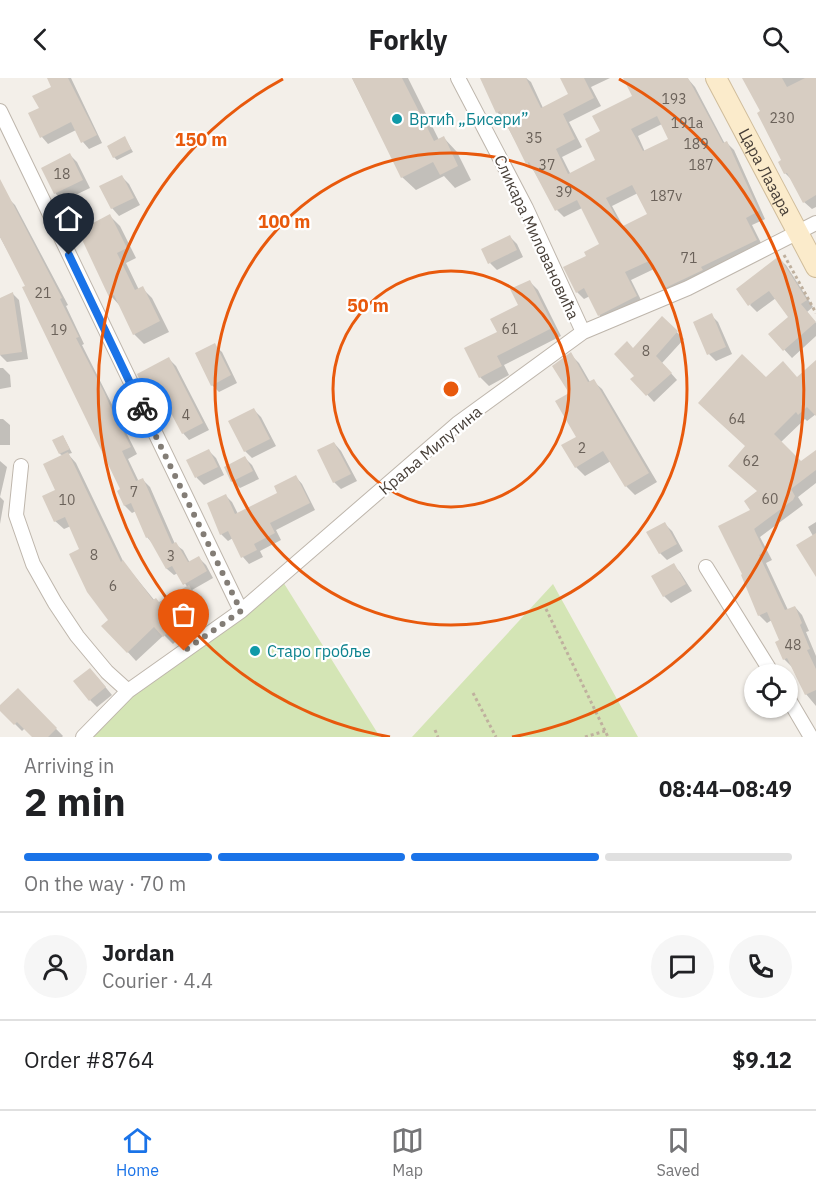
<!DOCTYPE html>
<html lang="en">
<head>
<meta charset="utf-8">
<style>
	:root { --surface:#fff; --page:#f6f6f6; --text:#202124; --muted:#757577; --line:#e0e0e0; --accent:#1a73e8 }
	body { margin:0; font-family:"IBM Plex Sans",sans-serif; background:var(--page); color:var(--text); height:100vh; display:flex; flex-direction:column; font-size:22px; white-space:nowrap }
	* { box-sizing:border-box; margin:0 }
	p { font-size:20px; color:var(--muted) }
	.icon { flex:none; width:33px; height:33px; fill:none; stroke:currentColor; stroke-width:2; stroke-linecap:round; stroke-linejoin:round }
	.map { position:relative; height:659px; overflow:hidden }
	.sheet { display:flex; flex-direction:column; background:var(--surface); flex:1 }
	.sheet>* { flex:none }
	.buttons { position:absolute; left:744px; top:586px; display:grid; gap:12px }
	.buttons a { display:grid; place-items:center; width:54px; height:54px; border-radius:50%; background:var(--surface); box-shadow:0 2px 4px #0004; font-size:30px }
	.pin { position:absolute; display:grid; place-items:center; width:51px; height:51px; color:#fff; margin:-62px -26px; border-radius:50% 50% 50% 0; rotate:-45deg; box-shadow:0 0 6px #0007 }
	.pin .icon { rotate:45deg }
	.courier { position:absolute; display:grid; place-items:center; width:60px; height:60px; margin:-30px; border:4px solid #1a73e8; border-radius:50%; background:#fff; color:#222; box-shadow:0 2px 8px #0007 }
	.head em { font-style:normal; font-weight:700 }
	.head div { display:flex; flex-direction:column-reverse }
	.head { display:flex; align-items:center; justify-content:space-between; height:102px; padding:0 24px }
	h1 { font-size:39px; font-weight:700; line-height:45px }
	.bar { display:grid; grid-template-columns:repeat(4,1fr); gap:9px 6px; align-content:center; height:72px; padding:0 24px }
	.bar i { height:8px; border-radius:4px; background:var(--line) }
	.bar .active { background:var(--accent) }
	.bar p { grid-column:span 4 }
	.line { display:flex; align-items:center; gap:15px; padding:0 24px; border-top:2px solid var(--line) }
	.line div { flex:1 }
	.round { display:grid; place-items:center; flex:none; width:63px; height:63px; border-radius:32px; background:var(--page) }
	header { display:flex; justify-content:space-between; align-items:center; height:78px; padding:0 24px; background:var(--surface); font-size:27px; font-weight:700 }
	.menu { display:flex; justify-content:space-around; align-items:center; height:84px; border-top:2px solid var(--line); background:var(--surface); font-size:16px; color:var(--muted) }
	.menu a { display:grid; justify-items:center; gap:3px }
	.menu .active { color:var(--accent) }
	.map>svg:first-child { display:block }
	.green { fill:#d4e5b5 }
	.shadow { fill:#0003; fill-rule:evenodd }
	.building { fill:#d7cdc2; fill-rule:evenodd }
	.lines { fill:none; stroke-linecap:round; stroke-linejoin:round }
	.street-casing { stroke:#beb6ac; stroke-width:16 }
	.secondary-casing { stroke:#d0bd9b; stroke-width:22 }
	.path { stroke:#bfb09e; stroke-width:3; stroke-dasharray:3 3; stroke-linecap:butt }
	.street { stroke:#fff; stroke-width:14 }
	.secondary { stroke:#fbebcb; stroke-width:20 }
	.done { stroke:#837d76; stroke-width:6; stroke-dasharray:0 10.8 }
	.route { stroke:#1a73e8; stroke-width:8 }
	.ring { fill:none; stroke:#e8590c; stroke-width:3 }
	.culture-dot { fill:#0f9aa8; stroke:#fff; stroke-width:2 }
	.labels { text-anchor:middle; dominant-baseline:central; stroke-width:4.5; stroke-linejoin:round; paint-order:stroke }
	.number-label { font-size:14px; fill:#6b625a }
	.culture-label { font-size:16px; fill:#0d838f; stroke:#fff; text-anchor:start }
	.street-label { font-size:16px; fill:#473f38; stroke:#fff }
	.centre { fill:#e8590c; stroke:#fff; stroke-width:3 }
	.ring-label { font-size:18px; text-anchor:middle; font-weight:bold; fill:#e8590c; stroke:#fff; stroke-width:4.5; stroke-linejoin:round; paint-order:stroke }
</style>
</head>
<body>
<header><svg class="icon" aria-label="back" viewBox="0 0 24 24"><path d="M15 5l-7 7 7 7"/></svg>Forkly<svg class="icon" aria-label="search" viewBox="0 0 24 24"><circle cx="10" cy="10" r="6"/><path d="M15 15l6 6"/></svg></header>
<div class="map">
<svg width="816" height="659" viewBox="0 0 816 659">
	<rect width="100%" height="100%" fill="#f3efe9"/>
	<path class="green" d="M280,499L380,659H83L128,613Z
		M553,506L638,659H412Z"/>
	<path class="shadow" d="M48,0H71L102,65L89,71L83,64L76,52L48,66L42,59L41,31L53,9Z
		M352,0H408L439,62L444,60L457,74L471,102L455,110L444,98L416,112L402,99Z
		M482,0H526L531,4L543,30L570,17L561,0H610L591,9L601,28L569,44L582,69L562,79L571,97L597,82L602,54L634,19L625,0L688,1L695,9L725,66L727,65L734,72L765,141L752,147L763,169L671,217L664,210L654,191L631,202L643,226L607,244L599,237L590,218L584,221L577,214L588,178L601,167L582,130L564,139L557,132L534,93L527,85L504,42L497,34ZM662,46L670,61L645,74L638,58ZM638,115L649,137L624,150L612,128Z
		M744,0H816V129L812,131L804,124L792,102L785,95L783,83L762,34Z
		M125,60L133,74L117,82L114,79Z
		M70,77L77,84L90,110L63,123L56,116L43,90Z
		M122,99L129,106L140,127L119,138L112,130Z
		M8,120L15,127L68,227L66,228L84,266L82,267L137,376L128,381L139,404L143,402L150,409L175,466L183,472L190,485L199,480L206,487L213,500L192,512L198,518L209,539L190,549L173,566L164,557L136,583L104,548L110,542L71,448L64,451L55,443L57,413L63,378L60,376L63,358L72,375L68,376L76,385L124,485L155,523L159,526L188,510L178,495L174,497L167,491L153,466L147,459L136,433L132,435L125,428L119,413L122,412L27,208L0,159V124ZM193,517H197L207,536L204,537Z
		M110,138L120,148L136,180L126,185L139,212L142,210L152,220L169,254L144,266L134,256L121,229L111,218L80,153Z
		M509,158L517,166L523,179L497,192L490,185Z
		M778,180L786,187L813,229L807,234L816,245V258L792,280L770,256L790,239L776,220L757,234L750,227Z
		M530,204L538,212L561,258L504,287L509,297L489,308L480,299L520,228Z
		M12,215L19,222L28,281L7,284L0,277V222Z
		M711,237L718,244L732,276L716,283L709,276Z
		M662,240L684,261L662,285L677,302L654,324L633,301L636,298L633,272Z
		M214,267L222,274L237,305L219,314L212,307Z
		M570,276L579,285L590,304L593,303L602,311L657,404L635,417L626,408L611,383L585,398L576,389L578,359L571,316Z
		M169,281L176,288L209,352L189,362L183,355L161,312L152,317L145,310Z
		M816,284V336L807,343L805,341L781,364L801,385L816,374V405L798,419L803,427L760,459L772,482L766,485L788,532L795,529L802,537L809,553L806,554L816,578V628L806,616L792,589L784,581L781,563L772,542L767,545L759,537L753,433L759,413L747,368L766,301H798Z
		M0,290H3L10,297L11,309L0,311Z
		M254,332L261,339L276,368L252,380L245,373Z
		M0,341H3L10,347V367H0Z
		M334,365L341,373L357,403L341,411L334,404Z
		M209,373L216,380L224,397L204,407L197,400L188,383Z
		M245,380L252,387L259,401L240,410L233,403Z
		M0,383L7,389L0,419L4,423L0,446Z
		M296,399L302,406L315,432L276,452L281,462L260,473L263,479L249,486L243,479L233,460L228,463L221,456L225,417L232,424L238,436L279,416Z
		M816,444V496L813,458L808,449Z
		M665,446L672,453L683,473L667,482L660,475Z
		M673,487L680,494L692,513L671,525L664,518Z
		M97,599L112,617L97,629L90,622Z
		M18,612L63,658L62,659H34L25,650L22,653L0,631Z"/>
	<path class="building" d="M47,0H68L97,57L81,65L71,44L40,60L28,35L39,30L32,18L51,9Z
		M352,0H402L434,63L444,58L458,88L440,97L433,84L401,100Z
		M480,0H526L541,30L568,16L560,0H584L594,20L563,36L575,61L556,71L568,96L595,82L585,61L600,53L592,38L632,18L623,0H688L723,65L727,63L759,133L746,140L757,162L701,189L703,192L663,211L649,183L625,194L637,218L598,238L584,210L576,215L563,189L586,178L584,174L599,166L577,122L555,133L529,84L526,86L500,33L496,35ZM657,38L668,61L643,73L631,51ZM632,107L647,136L621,149L606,120Z
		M742,0H782L787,9L805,0H816V117L803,125L787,95L784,96L778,84L781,82L757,35L760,33Z
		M125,58L131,71L113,80L107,68Z
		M70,75L83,102L54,116L41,90Z
		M122,97L134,120L111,131L99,108Z
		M0,101L62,220L60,221L79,259L76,260L104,314L119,348L120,347L131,369L122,373L136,403L143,400L172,466L176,464L188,484L199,478L207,493L183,507L172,488L166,491L148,459L146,460L131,425L124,428L117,413L120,411L22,209L25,208L0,159Z
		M110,136L127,170L117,175L135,212L143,208L160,243L133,257L114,217L109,219L78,153Z
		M510,157L517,172L488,186L481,171Z
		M779,178L807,222L801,226L816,244L783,273L768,256L788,239L769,213L748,228L736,211Z
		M530,202L554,249L497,278L502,288L479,300L464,270L497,254L490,241L518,227L510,211Z
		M13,214L22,274L0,277V220Z
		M712,235L726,269L707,277L693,244Z
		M662,238L678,253L656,278L672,295L646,318L630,301L634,298L614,276L627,263L633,270Z
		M215,265L231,297L211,308L195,275Z
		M571,274L588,304L594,301L649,395L625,409L603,373L575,390L561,367L576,359L555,323L569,315L552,288Z
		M742,276L766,299L783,283L797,299L816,282V338L807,329L798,337L796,334L774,356L801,383L816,372V392L791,411L795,418L793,422L754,451L765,474L759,477L785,532L795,528L802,545L800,547L810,571L807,572L816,591V612L805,617L787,580L783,582L775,564L779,562L767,534L758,538L741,497L742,496L718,448L750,432L744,423L757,413L728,388L745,368L698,325Z
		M169,279L203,345L182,356L155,305L144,311L137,296Z
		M254,330L270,361L244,374L228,343Z
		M63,357L70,371L59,376L52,362Z
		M334,364L351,396L333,405L317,372Z
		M209,371L218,389L195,400L186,382Z
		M68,374L121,484L123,482L153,522L156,520L159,524L189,507L202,530L182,541L163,559L154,549L127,575L101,548L108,542L87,514L69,476L79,471L65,439L54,444L42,418L55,412L43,386Z
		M245,378L253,393L231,404L224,389Z
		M296,397L310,425L270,445L275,455L254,466L257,472L241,480L228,453L220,457L207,425L226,416L235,436L277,415L274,408Z
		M665,444L677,466L659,476L646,454Z
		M816,455V499L796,467Z
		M674,485L686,506L663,519L651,498Z
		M90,590L106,609L89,623L73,603Z
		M18,610L57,650L48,659H32L17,644L14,647L0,633V627Z"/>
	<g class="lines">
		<defs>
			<path id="street" d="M458,0L526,130L583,254
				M0,33L241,533
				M21,388L16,437L33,486L55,525L77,558L107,594L128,613
				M706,489L773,597
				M788,620L811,659
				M83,659L128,613L241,533L457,346L583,254L688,210L816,145"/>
			<g id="secondary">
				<path id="s1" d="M716,0L816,189"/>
			</g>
		</defs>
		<use href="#street" class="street-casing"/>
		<use href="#secondary" class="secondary-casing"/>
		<path class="path" d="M784,177L816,235
			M546,531L608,659
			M473,615L496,659
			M435,652L438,659
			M585,659L605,653"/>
		<use href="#street" class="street"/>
		<use href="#secondary" class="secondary"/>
	</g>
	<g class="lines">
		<path class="done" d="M142,330L241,533L184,573"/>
		<path class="route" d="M69,177L142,330"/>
	</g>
	<g class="ring">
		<circle cx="451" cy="311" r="118"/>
		<circle cx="451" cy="311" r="236"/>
		<path d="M390 659A353 353 0 0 1 283 1M619 1A353 353 0 0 1 512 659"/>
	</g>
	<g class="culture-dot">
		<circle cx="397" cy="41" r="6"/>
		<circle cx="255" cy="573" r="6"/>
	</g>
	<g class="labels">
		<g class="number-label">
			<text x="674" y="21">193</text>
			<text x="782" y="40">230</text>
			<text x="687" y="45">191a</text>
			<text x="534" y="60">35</text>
			<text x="696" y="66">189</text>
			<text x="547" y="87">37</text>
			<text x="701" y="87">187</text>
			<text x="62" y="96">18</text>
			<text x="564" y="114">39</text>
			<text x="666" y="118">187v</text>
			<text x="689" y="180">71</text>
			<text x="43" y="215">21</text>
			<text x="510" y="251">61</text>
			<text x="59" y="252">19</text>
			<text x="646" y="273">8</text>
			<text x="186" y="337">4</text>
			<text x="737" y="341">64</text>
			<text x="582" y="370">2</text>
			<text x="751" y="383">62</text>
			<text x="134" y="414">7</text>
			<text x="770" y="421">60</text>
			<text x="67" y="422">10</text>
			<text x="94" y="477">8</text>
			<text x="171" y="478">3</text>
			<text x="113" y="508">6</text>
			<text x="793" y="567">48</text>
		</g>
		<g class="culture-label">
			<text x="409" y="41">Вртић „Бисери”</text>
			<text x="267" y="573">Старо гробље</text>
		</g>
		<g class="street-label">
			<text stroke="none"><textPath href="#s1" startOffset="106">Цара Лазара</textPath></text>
			<text transform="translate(537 159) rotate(65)">Сликара Миловановића</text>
			<text transform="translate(430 372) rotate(-40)">Краља Милутина</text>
		</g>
	</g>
	<circle cx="451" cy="311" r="9" class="centre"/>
	<g class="ring-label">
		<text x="201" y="68">150 m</text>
		<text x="284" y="150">100 m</text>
		<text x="368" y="234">50 m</text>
	</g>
</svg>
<div class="buttons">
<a><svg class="icon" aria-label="locate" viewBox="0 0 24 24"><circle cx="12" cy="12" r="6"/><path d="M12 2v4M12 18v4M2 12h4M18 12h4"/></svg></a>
</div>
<div class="pin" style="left:184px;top:573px;background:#ea580c"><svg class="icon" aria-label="bag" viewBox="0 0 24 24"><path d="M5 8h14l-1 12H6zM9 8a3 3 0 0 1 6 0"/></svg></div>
<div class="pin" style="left:69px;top:177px;background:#1f2937"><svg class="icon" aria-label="home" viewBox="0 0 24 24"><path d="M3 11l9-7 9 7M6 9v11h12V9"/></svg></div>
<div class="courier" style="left:142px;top:330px"><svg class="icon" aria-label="bike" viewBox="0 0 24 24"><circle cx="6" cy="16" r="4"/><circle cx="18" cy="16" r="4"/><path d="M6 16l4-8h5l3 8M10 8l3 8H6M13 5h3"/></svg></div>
</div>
<section class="sheet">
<div class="head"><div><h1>2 min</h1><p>Arriving in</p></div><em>08:44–08:49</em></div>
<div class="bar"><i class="active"></i><i class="active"></i><i class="active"></i><i></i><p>On the way · 70 m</p></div>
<div class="line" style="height:108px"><a class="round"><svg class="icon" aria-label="person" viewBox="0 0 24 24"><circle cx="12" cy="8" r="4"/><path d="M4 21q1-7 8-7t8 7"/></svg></a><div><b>Jordan</b><p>Courier · 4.4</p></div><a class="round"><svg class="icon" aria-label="chat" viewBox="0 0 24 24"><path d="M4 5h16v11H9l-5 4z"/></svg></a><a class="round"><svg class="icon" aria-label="phone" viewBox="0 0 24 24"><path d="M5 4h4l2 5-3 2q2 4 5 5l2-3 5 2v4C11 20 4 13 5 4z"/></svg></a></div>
<div class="line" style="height:78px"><div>Order #8764</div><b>$9.12</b></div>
</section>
<nav class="menu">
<a class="active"><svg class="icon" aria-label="home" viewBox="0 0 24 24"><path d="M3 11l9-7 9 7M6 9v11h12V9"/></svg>Home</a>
<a><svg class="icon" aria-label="map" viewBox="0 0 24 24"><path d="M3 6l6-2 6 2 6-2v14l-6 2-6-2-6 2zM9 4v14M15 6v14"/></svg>Map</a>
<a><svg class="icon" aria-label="saved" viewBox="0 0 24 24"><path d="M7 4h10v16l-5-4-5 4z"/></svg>Saved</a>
</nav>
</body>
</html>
